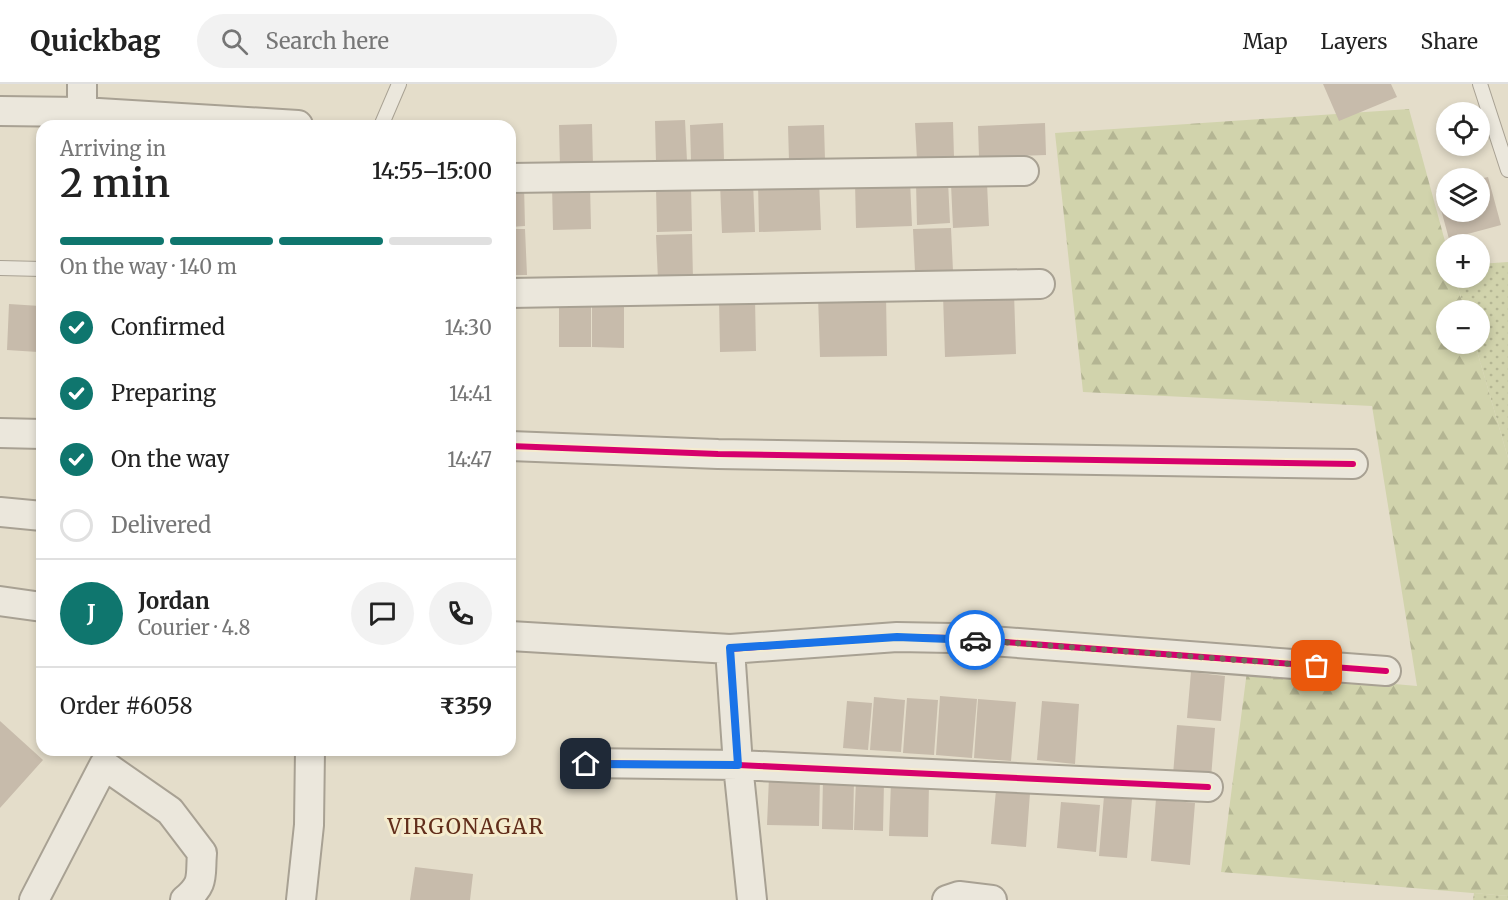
<!DOCTYPE html>
<html lang="en">
<head>
<meta charset="utf-8">
<style>
	:root { --surface:#fff; --page:#f2f2f2; --text:#222; --muted:#767676; --line:#e0e0e0; --accent:#0f766e }
	body { margin:0; font-family:Merriweather,serif; background:var(--page); color:var(--text); height:100vh; display:flex; flex-direction:column; font-size:22px; white-space:nowrap }
	* { box-sizing:border-box; margin:0 }
	p { font-size:20px; color:var(--muted) }
	.icon { flex:none; width:33px; height:33px; fill:none; stroke:currentColor; stroke-width:2; stroke-linecap:round; stroke-linejoin:round }
	.map { position:relative; flex:1; overflow:hidden }
	.drawer { position:absolute; left:36px; top:36px; width:480px; height:636px; display:flex; flex-direction:column; background:var(--surface); border-radius:18px; box-shadow:0 3px 9px #0003 }
	.drawer>* { flex:none }
	.buttons { position:absolute; left:1436px; top:18px; display:grid; gap:12px }
	.buttons a { display:grid; place-items:center; width:54px; height:54px; border-radius:50%; background:var(--surface); box-shadow:0 3px 9px #0003; font-size:30px }
	.pin { position:absolute; display:grid; place-items:center; width:51px; height:51px; color:#fff; margin:-26px; border-radius:12px; box-shadow:0 3px 9px #0006 }
	.courier { position:absolute; display:grid; place-items:center; width:60px; height:60px; margin:-30px; border:4px solid #1a73e8; border-radius:50%; background:#fff; color:#222; box-shadow:0 2px 8px #0007 }
	.overview em { font-style:normal; font-weight:600 }
	.overview div { display:flex; flex-direction:column-reverse }
	.overview { display:flex; align-items:center; justify-content:space-between; height:102px; padding:0 24px }
	h1 { font-size:39px; font-weight:600; line-height:45px }
	.bar { display:grid; grid-template-columns:repeat(4,1fr); gap:9px 6px; align-content:center; height:72px; padding:0 24px }
	.bar i { height:8px; border-radius:4px; background:var(--line) }
	.bar .on { background:var(--accent) }
	.bar p { grid-column:span 4 }
	.line { display:flex; align-items:center; gap:15px; padding:0 24px; border-top:2px solid var(--line) }
	.line div { flex:1 }
	.round { display:grid; place-items:center; flex:none; width:63px; height:63px; border-radius:32px; background:var(--page) }
	ol { padding:0 24px; list-style:none }
	li { display:flex; align-items:center; gap:18px; height:66px }
	li p { margin-inline-start:auto }
	li .icon { padding:6px; border-radius:50%; background:var(--accent); color:#fff; stroke-width:4 }
	li:last-child { color:var(--muted) }
	li i { width:33px; height:33px; border:3px solid var(--line); border-radius:50% }
	header { display:flex; align-items:center; gap:36px; box-sizing:border-box; height:84px; padding:0 30px; background:var(--surface); border-bottom:2px solid var(--line) }
	header strong { font-size:28px }
	nav { display:flex; gap:33px; margin-inline-start:auto; font-size:21px }
	.search { width:420px; height:54px; background:var(--page); display:flex; align-items:center; gap:15px; box-sizing:border-box; padding:0 21px; border-radius:33px; color:var(--muted); font-size:22px }
	.map>svg:first-child { display:block }
	.green { fill:url(#green-dots) }
	.forest { fill:url(#forest-firs) }
	.building { fill:#c7bbab }
	.lines { fill:none; stroke-linecap:round; stroke-linejoin:round }
	.service-casing { stroke:#a8a193; stroke-width:16 }
	.minor-casing { stroke:#a8a193; stroke-width:32 }
	.service { stroke:#ebe7dc; stroke-width:14 }
	.minor { stroke:#ebe7dc; stroke-width:28 }
	.cycleway-casing { stroke:#f5ecce; stroke-width:10 }
	.cycleway { stroke:#d6006c; stroke-width:6 }
	.done { stroke:#736959; stroke-width:6; stroke-dasharray:0 10.8 }
	.route { stroke:#1a73e8; stroke-width:8 }
	.labels { text-anchor:middle; dominant-baseline:central; stroke-width:6; stroke-linejoin:round; paint-order:stroke }
	.neighbourhood-label { font-size:21px; letter-spacing:1.5px; fill:#622e1b; stroke:#f5ecce }
</style>
</head>
<body>
<header>
<strong>Quickbag</strong>
<div class="search"><svg class="icon" aria-label="search" viewBox="0 0 24 24"><circle cx="10" cy="10" r="6"/><path d="M15 15l6 6"/></svg>Search here</div>
<nav><a>Map</a><a>Layers</a><a>Share</a></nav>
</header>
<div class="map">
<svg width="1508" height="816" viewBox="0 0 1508 816">
	<defs>
		<pattern id="green-dots" width="8" height="8" patternUnits="userSpaceOnUse" patternTransform="scale(1.5)"><rect width="8" height="8" fill="#d1d3ac"/><path d="M2 2h.1M6 6h.1" fill="none" stroke="#b4b593" stroke-width="1.8" stroke-linecap="round"/></pattern>
		<pattern id="forest-firs" width="22" height="20" patternUnits="userSpaceOnUse" patternTransform="scale(1.5)"><rect width="22" height="20" fill="#d1d3ac"/><path d="M5 1l3.5 6h-7zM16 11l3.5 6h-7z" fill="#b4b593"/></pattern>
	</defs>
	<rect width="100%" height="100%" fill="#e4ddca"/>
	<path class="green" d="M1508,178V374L1475,260H1479V226H1465L1455,194H1479V180Z
		M1474,809L1508,812V816H1473Z"/>
	<path class="forest" d="M1409,25L1446,161V194H1455L1465,226H1446V260H1475L1508,374V812L1221,788L1247,587L1417,602L1372,322L1083,308L1055,49Z"/>
	<path class="building" d="M1323,0H1391L1397,13L1339,37Z
		M685,36L687,77L656,78L655,37Z
		M953,38L954,74L917,76L915,39Z
		M723,39L724,77H691L690,41Z
		M1045,39L1046,71L979,73L978,42Z
		M592,40L593,82L560,83L559,41Z
		M824,41L825,76L789,77L788,42Z
		M1488,93L1501,141L1449,155L1436,107L1446,105V128H1479V95Z
		M819,96L821,146L759,148L758,98Z
		M910,96L912,142L856,144L855,98Z
		M948,97L950,139L917,141L916,98Z
		M753,98L755,148L722,149L720,99Z
		M987,99L989,142L953,144L951,100Z
		M590,100L591,145L553,146L552,101Z
		M510,101H524L525,142L510,143Z
		M691,103L692,147L657,148L656,104Z
		M951,144L953,187H915L913,145Z
		M510,145H525L527,191H510Z
		M692,150L693,195L658,196L656,151Z
		M1014,209L1016,270L945,273L943,211Z
		M886,211L887,272L820,273L818,212Z
		M755,214L756,267L720,268L719,215Z
		M559,219H591V263H559Z
		M592,219L624,220V264L592,263Z
		M9,220L40,222L38,268L7,266Z
		M1191,588L1225,592L1221,637L1187,634Z
		M940,612L977,615L972,674L936,671Z
		M874,613L905,616L901,668L870,666Z
		M907,614L938,616L934,671L903,669Z
		M978,615L1016,618L1011,677L974,674Z
		M847,617L872,619L868,666L843,664Z
		M1042,617L1079,620L1075,680L1037,676Z
		M0,637L43,676L0,724Z
		M1177,641L1215,644L1211,694L1173,691Z
		M769,693L820,694L819,742L767,741Z
		M823,694L854,695L853,746L822,745Z
		M856,696L884,697L883,747L854,746Z
		M891,698L929,699L928,753L889,752Z
		M996,706L1030,709L1026,763L991,760Z
		M1104,712L1132,715L1127,774L1099,772Z
		M1156,715L1195,719L1190,781L1151,777Z
		M1061,718L1100,721L1096,768L1057,764Z
		M415,783L473,790L470,816H410Z"/>
	<g class="lines">
		<defs>
			<path id="service" d="M1480,0L1508,86
				M381,42L399,0
				M0,184L42,185"/>
			<path id="minor" d="M82,0V42
				M0,27L82,28L298,41
				M510,94L1024,87
				M510,209L1040,200
				M0,349L42,350
				M510,362L718,370L1353,380
				M0,428L42,432
				M0,517L42,523
				M510,552L730,565L738,681L752,816
				M730,565L897,553L952,554L1386,587
				M586,679L738,681L1208,703
				M34,816L104,681L170,727L202,769C200,793 205,799 185,816
				M301,816L309,741L310,666
				M947,816L959,812L992,816"/>
		</defs>
		<use href="#service" class="service-casing"/>
		<use href="#minor" class="minor-casing"/>
		<use href="#service" class="service"/>
		<use href="#minor" class="minor"/>
		<defs>
			<path id="cycleway" d="M510,362L718,370L1353,380
				M730,565L897,553L952,554L1386,587
				M586,679L738,681L1208,703"/>
		</defs>
		<use href="#cycleway" class="cycleway-casing"/>
		<use href="#cycleway" class="cycleway"/>
	</g>
	<g class="lines">
		<path class="done" d="M975,556L1317,582"/>
		<path class="route" d="M586,680L738,681L730,564L897,553L975,556"/>
	</g>
	<g class="labels">
		<g class="neighbourhood-label">
			<text x="466" y="742">VIRGONAGAR</text>
		</g>
	</g>
</svg>
<div class="buttons">
<a><svg class="icon" aria-label="locate" viewBox="0 0 24 24"><circle cx="12" cy="12" r="6"/><path d="M12 2v4M12 18v4M2 12h4M18 12h4"/></svg></a>
<a><svg class="icon" aria-label="layers" viewBox="0 0 24 24"><path d="M12 4l9 5-9 5-9-5zM3 14l9 5 9-5"/></svg></a>
<a>+</a>
<a>−</a>
</div>
<div class="pin" style="left:1317px;top:582px;background:#ea580c"><svg class="icon" aria-label="bag" viewBox="0 0 24 24"><path d="M5 8h14l-1 12H6zM9 8a3 3 0 0 1 6 0"/></svg></div>
<div class="pin" style="left:586px;top:680px;background:#1f2937"><svg class="icon" aria-label="home" viewBox="0 0 24 24"><path d="M3 11l9-7 9 7M6 9v11h12V9"/></svg></div>
<div class="courier" style="left:975px;top:556px"><svg class="icon" aria-label="car" viewBox="0 0 24 24"><path d="M5 17H2v-5l4-1 3-4h7l3 4 3 1v5h-3M9 17h6M6 11h13"/><circle cx="7" cy="17" r="2"/><circle cx="17" cy="17" r="2"/></svg></div>
<section class="drawer">
<div class="overview"><div><h1>2 min</h1><p>Arriving in</p></div><em>14:55–15:00</em></div>
<div class="bar"><i class="on"></i><i class="on"></i><i class="on"></i><i></i><p>On the way · 140 m</p></div>
<ol>
<li><svg class="icon" aria-label="check" viewBox="0 0 24 24"><path d="M5 12l5 5 9-10"/></svg>Confirmed<p>14:30</p></li>
<li><svg class="icon" aria-label="check" viewBox="0 0 24 24"><path d="M5 12l5 5 9-10"/></svg>Preparing<p>14:41</p></li>
<li><svg class="icon" aria-label="check" viewBox="0 0 24 24"><path d="M5 12l5 5 9-10"/></svg>On the way<p>14:47</p></li>
<li><i></i>Delivered</li>
</ol>
<div class="line" style="height:108px"><b class="round" style="background:var(--accent);color:#fff">J</b><div><b>Jordan</b><p>Courier · 4.8</p></div><a class="round"><svg class="icon" aria-label="chat" viewBox="0 0 24 24"><path d="M4 5h16v11H9l-5 4z"/></svg></a><a class="round"><svg class="icon" aria-label="phone" viewBox="0 0 24 24"><path d="M5 4h4l2 5-3 2q2 4 5 5l2-3 5 2v4C11 20 4 13 5 4z"/></svg></a></div>
<div class="line" style="height:78px"><div>Order #6058</div><b>₹359</b></div>
</section>
</div>
</body>
</html>
